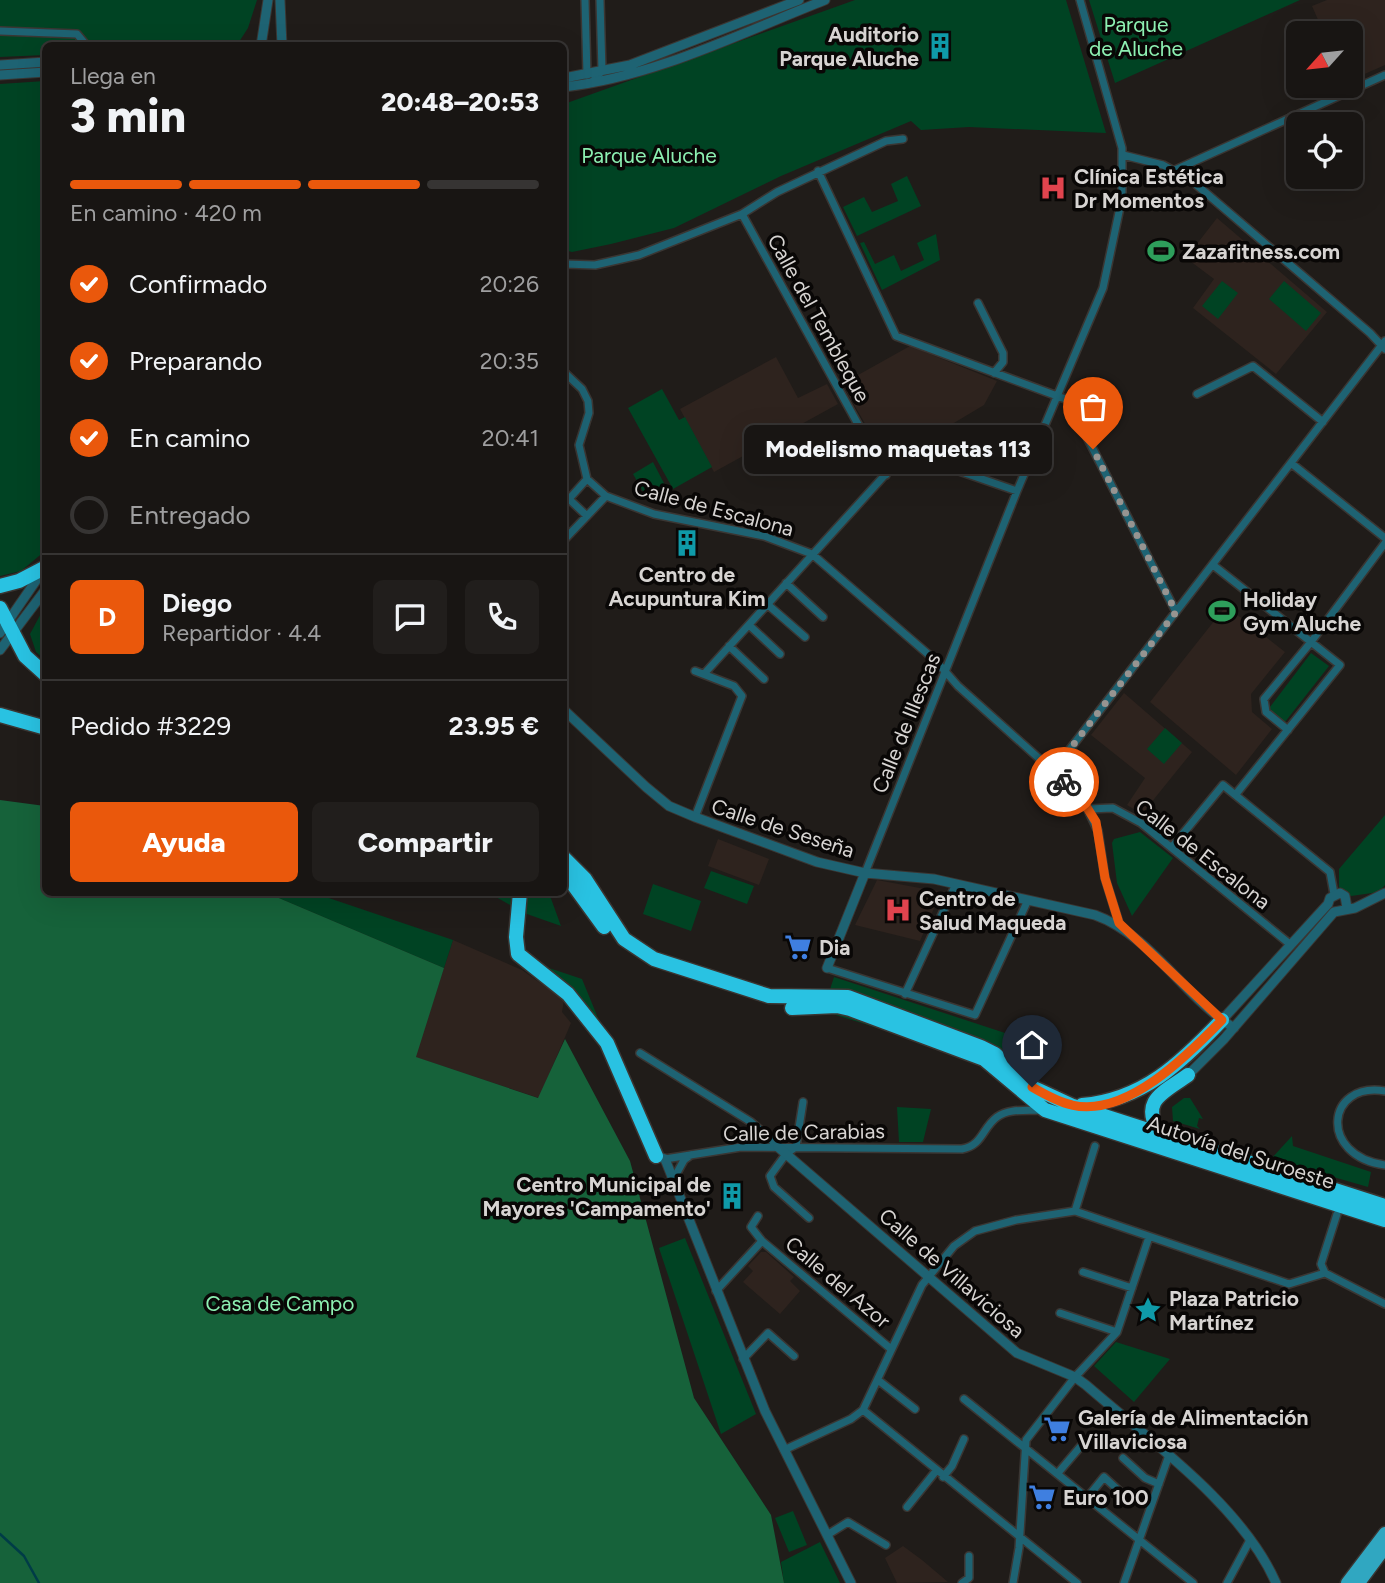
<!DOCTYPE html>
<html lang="es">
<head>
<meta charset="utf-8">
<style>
	:root { --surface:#181513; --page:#211e1c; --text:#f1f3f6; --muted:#9f9fa0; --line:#363433; --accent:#ea580c }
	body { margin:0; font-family:Figtree,sans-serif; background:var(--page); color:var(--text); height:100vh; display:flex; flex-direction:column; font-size:26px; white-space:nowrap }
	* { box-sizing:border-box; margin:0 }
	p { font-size:23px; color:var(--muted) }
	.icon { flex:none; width:38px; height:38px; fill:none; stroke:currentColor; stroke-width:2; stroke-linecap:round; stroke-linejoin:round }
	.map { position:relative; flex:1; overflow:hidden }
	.panel { position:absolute; left:42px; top:42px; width:525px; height:854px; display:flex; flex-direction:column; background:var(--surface); border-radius:10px; box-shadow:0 7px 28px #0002,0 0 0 2px var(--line) }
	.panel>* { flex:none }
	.needle { width:46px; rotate:243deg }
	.buttons { position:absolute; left:1286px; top:21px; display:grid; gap:14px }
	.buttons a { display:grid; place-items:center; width:77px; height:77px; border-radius:10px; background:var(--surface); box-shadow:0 7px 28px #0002,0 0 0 2px var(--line); font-size:35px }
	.pin { position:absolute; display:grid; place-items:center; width:60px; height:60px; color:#fff; margin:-72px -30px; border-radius:50% 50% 50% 0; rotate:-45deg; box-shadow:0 0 7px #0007 }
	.pin .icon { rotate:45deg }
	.courier { position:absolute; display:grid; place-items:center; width:70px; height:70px; margin:-35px; border:5px solid #ea580c; border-radius:50%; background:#fff; color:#222; box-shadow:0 2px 9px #0007 }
	.bubble { position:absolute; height:49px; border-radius:10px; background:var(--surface); box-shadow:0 7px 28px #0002,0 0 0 2px var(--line); font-size:23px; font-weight:800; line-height:49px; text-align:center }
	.headline em { font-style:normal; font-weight:800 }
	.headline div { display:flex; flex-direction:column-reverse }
	.headline { display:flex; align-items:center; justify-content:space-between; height:119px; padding:0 28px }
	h1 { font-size:46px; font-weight:800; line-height:52px }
	.bar { display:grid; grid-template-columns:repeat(4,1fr); gap:10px 7px; align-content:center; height:84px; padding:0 28px }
	.bar i { height:9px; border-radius:5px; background:var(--line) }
	.bar .on { background:var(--accent) }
	.bar p { grid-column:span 4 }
	.line { display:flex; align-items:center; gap:18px; padding:0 28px; border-top:2px solid var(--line) }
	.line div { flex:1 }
	.round { display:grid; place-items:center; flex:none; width:74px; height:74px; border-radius:10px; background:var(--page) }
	ol { padding:0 28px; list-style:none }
	li { display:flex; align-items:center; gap:21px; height:77px }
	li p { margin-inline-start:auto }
	li .icon { padding:7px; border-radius:50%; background:var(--accent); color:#fff; stroke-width:4 }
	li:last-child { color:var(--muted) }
	li i { width:38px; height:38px; border:4px solid var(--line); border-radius:50% }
	.primary-button { display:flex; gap:14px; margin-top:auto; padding:14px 28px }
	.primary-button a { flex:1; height:80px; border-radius:10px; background:var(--accent); color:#fff; font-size:28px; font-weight:800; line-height:80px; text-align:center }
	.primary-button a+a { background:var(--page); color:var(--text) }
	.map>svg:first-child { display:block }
	.built { fill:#2e231e }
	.green { fill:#004323 }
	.forest { fill:#16623a }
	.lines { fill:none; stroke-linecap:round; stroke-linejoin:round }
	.stream { stroke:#003c47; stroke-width:2.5 }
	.minor-casing { stroke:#3a3633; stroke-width:10 }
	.tertiary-casing { stroke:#3a3633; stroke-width:11 }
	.primary-casing { stroke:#3a3633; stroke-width:15 }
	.motorway-casing { stroke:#3a3633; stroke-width:17 }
	.minor { stroke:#1e6373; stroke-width:7 }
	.tertiary { stroke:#1e6373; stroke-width:9 }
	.primary { stroke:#30a7c1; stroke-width:12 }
	.motorway { stroke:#29c2e2; stroke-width:14 }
	.done { stroke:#979491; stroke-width:7; stroke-dasharray:0 12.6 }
	.route { stroke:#ea580c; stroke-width:9 }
	.labels { text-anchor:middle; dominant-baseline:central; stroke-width:7; stroke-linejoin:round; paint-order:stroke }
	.park-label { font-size:21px; fill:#8df0b2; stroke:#090706 }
	.poi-label { font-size:21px; font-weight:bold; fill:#d7d4d2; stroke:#090706; text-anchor:start }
	.street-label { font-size:21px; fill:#d7d4d2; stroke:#090706 }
</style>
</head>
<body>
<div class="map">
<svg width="1385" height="1583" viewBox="0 0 1385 1583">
	<rect width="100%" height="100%" fill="#201c19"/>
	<path class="built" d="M1327,0H1385V65L1351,80V33H1308L1306,29L1319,22L1312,6Z
		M1217,218L1327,312L1276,374L1193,308L1214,279L1186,258Z
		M910,346L997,381L984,405L912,448L871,434L842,384Z
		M776,357L798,398L827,384L838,404L714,472L680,409Z
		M1226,606L1285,652L1251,694L1252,712L1272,729L1236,775L1150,702Z
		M1124,693L1192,752L1142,814L1127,805L1145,778L1091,735Z
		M718,839L769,859L759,885L708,866Z
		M877,880L941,892L920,941L855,925Z
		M453,940L522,970L564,1000L562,1012L571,1023L539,1098L415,1057Z
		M761,1252H766L794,1277L790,1281L800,1291L780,1314L743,1282L753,1271L748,1266Z
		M903,1546L922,1560L948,1582L897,1583L885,1558Z"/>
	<path class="green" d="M0,0H257L248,28L237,45L46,46L45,55L0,57Z
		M855,0H1066L1106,133L969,127L921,130L911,121L781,176L674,228L611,244L572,252L564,250V104Z
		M1089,0H1300L1115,83Z
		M45,81V551L21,571L0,576V84Z
		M907,176L921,206L857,236L843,207L864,197L872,212L898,201L891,184Z
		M936,234L940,260L882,290L860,243L864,242L875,264L894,255L901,271L924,260L917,243Z
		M1222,281L1238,293L1218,319L1202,306Z
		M1284,281L1321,313L1306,331L1269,299Z
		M662,389L679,420L685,417L712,467L673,489L628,408Z
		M653,462L668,491L649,502L633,474Z
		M45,606V660L36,652L30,634Z
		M1311,653L1329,666L1285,722L1271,712L1270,707Z
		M1165,728L1182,743L1164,764L1147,749Z
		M1385,815V885L1379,892L1351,896L1339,887V869Z
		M1140,832L1173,858L1132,916L1117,883L1112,843L1114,839Z
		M711,871L754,886L747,904L704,888Z
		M653,884L701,901L691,931L643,914Z
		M267,893H314L453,940L444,968Z
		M489,893H549L561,926L524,913Z
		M531,962L582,979L605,1035Z
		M834,977L1042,1045L1031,1076L823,1011Z
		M1184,1098H1190L1203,1119L1199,1118L1197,1126L1200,1129L1173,1121L1172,1107Z
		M897,1107L931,1109L923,1142H899Z
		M1292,1136L1293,1146L1371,1172L1368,1187L1271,1159Z
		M685,1238L756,1414L721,1434L659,1248Z
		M1116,1342L1170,1359L1134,1402L1094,1366Z
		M793,1511L807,1545L789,1552L775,1518Z
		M820,1542L840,1583H784L781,1562Z"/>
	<path class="forest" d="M0,800L45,806L46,892L267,893L444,968L416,1057L538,1098L565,1039L630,1161L694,1398L771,1515L784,1583H0Z"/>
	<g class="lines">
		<path class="stream" d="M0,1534L24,1556L39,1583"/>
		<defs>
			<path id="minor" d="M585,0L587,75
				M0,31L77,34L87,46
				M592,82L602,71L600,0
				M1123,155L1163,165L1192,181L1370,333L1385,349
				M1175,170L1385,75
				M818,171L896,336L1068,400L1176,612
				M742,214L886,475
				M564,264L595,265L639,255L742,214L777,192L886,141L903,139
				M978,303L1003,353V362L994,373
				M564,372L582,389L588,401L589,413L579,445L587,479
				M1197,394L1253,366L1323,422
				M866,439L1017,491
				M1291,463L1385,538
				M587,516L569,499L587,479L606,496
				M564,540L606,496L654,514L764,536L812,554L936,661L958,686L1053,771L1086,806L1098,831L1105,878L1119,923
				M1213,565L1311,642L1385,543
				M786,583L823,617
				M767,604L805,637
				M749,625L780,654
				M729,646L764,679
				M704,674L904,454
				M1053,771L1385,341
				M1236,794L1340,665L1311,642L1264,699L1266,712L1288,730
				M1088,809L1113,808L1141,823L1291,945
				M695,817L742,696L734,686L695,671
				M1172,847L1223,785L1330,872L1334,894
				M865,873L1017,491L1103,288L1122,198V148L1080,0
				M827,968L975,1015L1028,900
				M905,994L956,884
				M640,1053L751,1122L778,1146
				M1385,1091C1326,1081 1318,1156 1385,1165
				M803,1102L796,1147L786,1154L770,1176L774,1187L809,1218
				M665,1159L741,1147L962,1149C983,1145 982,1128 997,1117C1009,1108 1027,1111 1041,1110
				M673,1180L684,1160L691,1155
				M1075,1211L1095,1146
				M758,1216L751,1227L762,1241
				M1083,1272L1132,1288
				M1325,1273L1321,1264L1337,1214
				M716,1291L762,1241L891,1349
				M1060,1313L1117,1332
				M743,1359L768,1333L794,1356
				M878,1380L915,1409
				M964,1399L1193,1583
				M863,1410L1077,1583
				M784,1450L851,1419L863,1410L922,1285L954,1246L975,1231L1016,1220L1075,1211L1289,1284L1325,1273L1385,1304
				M1123,1458L1145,1478L1159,1484
				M1058,1473L1086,1440
				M943,1477L952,1466L964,1439
				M1087,1498L1104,1477L1128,1499
				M907,1507L936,1471
				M827,1535L848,1522L886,1545
				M962,1583L969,1578V1556
				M1013,1583L1019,1548L1026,1440L1075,1377L1117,1332L1149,1237
				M1124,1583L1168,1458
				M1227,1583L1250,1540"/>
			<path id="tertiary" d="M280,0L282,46
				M261,46L268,0
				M0,65L46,62
				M0,75L46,72
				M564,78L630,65L799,0
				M564,87C654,77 741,33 825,0
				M0,633L42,572
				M0,650L46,589
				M564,710L646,787L669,806L695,817L817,862L865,873L934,879L1095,915C1151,935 1184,997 1234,1028
				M1334,912L1355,908L1385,893
				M827,968L865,873
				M1222,1020L1328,904L1330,898L1340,893L1345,896L1347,908
				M1188,1075L1224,1039L1334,912
				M778,1147L1017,1353L1075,1377L1086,1385C1149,1440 1242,1505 1276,1583
				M656,1156L665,1159L765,1411L851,1583"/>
			<path id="primary" d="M1347,1583L1385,1533
				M1359,1583L1385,1548"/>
			<path id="motorway" d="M0,586L19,581L46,567
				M0,608L25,656L46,675
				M0,715L46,728
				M564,858L585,879L624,939L654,959L769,996L848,997L981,1047L995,1054L1032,1087L1073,1106L1385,1206
				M564,872L604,927
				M520,892L516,937L518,954L568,994L607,1043L656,1156
				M792,1008L837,1006L850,1009L984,1059L1045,1110L1385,1220
				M1082,1105C1143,1100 1181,1063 1222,1020
				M1159,1133C1140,1100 1163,1093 1188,1075"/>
		</defs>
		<use href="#minor" class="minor-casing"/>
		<use href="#tertiary" class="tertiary-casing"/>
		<use href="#primary" class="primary-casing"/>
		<use href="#motorway" class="motorway-casing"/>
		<use href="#minor" class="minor"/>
		<use href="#tertiary" class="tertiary"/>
		<use href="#primary" class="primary"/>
		<use href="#motorway" class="motorway"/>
	</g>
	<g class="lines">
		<path class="done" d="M1064,782L1053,771L1176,612L1093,449"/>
		<path class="route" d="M1032,1087C1044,1094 1058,1102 1072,1105C1126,1118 1188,1055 1222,1020L1119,923L1105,878L1096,822L1086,806L1064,782"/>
	</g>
	<defs>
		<symbol id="building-bare" viewBox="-9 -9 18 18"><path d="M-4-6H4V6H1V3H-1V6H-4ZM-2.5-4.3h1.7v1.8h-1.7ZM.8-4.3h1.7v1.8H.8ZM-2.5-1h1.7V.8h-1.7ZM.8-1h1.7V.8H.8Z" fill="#0f9aa8" stroke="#090706" stroke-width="2.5" paint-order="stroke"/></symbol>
		<symbol id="hospital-bare" viewBox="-9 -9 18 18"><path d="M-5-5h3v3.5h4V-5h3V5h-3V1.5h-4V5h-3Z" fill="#e0444e" stroke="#090706" stroke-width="2.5" paint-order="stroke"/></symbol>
		<symbol id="stadium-bare" viewBox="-9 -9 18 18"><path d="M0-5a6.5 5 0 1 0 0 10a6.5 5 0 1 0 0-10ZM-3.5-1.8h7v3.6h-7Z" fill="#2e9e5b" stroke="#090706" stroke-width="2.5" paint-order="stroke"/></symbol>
		<symbol id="supermarket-bare" viewBox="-9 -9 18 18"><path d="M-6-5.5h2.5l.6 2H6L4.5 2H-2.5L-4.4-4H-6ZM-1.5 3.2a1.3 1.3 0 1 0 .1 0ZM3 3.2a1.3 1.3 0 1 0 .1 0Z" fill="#3f7fe0" stroke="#090706" stroke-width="2.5" paint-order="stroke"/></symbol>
		<symbol id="sight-bare" viewBox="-9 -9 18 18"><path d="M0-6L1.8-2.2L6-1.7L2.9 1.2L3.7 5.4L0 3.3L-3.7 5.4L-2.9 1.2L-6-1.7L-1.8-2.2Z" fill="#0f9aa8" stroke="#090706" stroke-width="2.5" paint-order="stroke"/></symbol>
	</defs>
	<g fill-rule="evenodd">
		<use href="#building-bare" x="921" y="27" width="38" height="38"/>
		<use href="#hospital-bare" x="1034" y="169" width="38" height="38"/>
		<use href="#stadium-bare" x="1142" y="232" width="38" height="38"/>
		<use href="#building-bare" x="668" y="524" width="38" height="38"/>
		<use href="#stadium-bare" x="1203" y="592" width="38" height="38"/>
		<use href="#hospital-bare" x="879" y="891" width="38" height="38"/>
		<use href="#supermarket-bare" x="779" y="928" width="38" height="38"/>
		<use href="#building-bare" x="713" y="1177" width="38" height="38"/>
		<use href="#sight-bare" x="1129" y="1291" width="38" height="38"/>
		<use href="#supermarket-bare" x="1038" y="1410" width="38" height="38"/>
		<use href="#supermarket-bare" x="1023" y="1478" width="38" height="38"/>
	</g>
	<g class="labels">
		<g class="park-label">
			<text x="1136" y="24">Parque<tspan x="1136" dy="24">de Aluche</tspan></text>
			<text x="649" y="155">Parque Aluche</text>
			<text x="280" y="1303">Casa de Campo</text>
		</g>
		<g class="poi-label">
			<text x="919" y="34" text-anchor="end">Auditorio<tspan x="919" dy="24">Parque Aluche</tspan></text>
			<text x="1074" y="176">Clínica Estética<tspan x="1074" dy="24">Dr Momentos</tspan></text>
			<text x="1182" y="251">Zazafitness.com</text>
			<text x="687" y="574" text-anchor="middle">Centro de<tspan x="687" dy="24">Acupuntura Kim</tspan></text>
			<text x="1243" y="599">Holiday<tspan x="1243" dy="24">Gym Aluche</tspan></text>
			<text x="919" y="898">Centro de<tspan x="919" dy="24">Salud Maqueda</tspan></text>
			<text x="819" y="947">Dia</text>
			<text x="711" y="1184" text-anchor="end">Centro Municipal de<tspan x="711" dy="24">Mayores 'Campamento'</tspan></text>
			<text x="1169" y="1298">Plaza Patricio<tspan x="1169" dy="24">Martínez</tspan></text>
			<text x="1078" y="1417">Galería de Alimentación<tspan x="1078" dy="24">Villaviciosa</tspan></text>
			<text x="1063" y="1497">Euro 100</text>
		</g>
		<g class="street-label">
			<text transform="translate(819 318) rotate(61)">Calle del Tembleque</text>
			<text transform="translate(714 508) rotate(15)">Calle de Escalona</text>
			<text transform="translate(906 723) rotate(-68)">Calle de Illescas</text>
			<text transform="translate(783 828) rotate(18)">Calle de Seseña</text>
			<text transform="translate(1203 854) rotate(38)">Calle de Escalona</text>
			<text transform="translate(804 1132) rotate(-1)">Calle de Carabias</text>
			<text transform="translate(1241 1152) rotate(18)">Autovía del Suroeste</text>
			<text transform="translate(952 1273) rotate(41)">Calle de Villaviciosa</text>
			<text transform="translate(838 1282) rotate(40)">Calle del Azor</text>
		</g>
	</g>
</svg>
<div class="buttons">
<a><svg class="needle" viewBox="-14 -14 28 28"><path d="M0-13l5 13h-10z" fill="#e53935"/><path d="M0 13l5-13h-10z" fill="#9f9fa0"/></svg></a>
<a><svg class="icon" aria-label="locate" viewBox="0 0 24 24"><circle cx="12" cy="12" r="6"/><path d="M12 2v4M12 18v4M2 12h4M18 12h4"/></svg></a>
</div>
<div class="pin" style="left:1093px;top:449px;background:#ea580c"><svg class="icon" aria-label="bag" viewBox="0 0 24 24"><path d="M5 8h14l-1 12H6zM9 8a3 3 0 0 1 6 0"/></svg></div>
<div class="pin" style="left:1032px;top:1087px;background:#1f2937"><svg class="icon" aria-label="home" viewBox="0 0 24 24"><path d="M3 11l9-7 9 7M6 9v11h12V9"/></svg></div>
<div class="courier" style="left:1064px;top:782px"><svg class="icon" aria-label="bike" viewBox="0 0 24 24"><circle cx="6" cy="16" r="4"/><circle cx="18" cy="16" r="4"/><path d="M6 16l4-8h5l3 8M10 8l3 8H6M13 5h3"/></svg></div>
<div class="bubble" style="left:744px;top:425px;width:308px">Modelismo maquetas 113</div>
<section class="panel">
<div class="headline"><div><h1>3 min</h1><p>Llega en</p></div><em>20:48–20:53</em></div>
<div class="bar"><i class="on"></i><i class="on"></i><i class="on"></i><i></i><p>En camino · 420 m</p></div>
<ol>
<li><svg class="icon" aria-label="check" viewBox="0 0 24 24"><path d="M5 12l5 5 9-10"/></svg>Confirmado<p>20:26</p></li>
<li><svg class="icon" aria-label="check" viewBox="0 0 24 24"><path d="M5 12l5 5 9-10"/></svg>Preparando<p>20:35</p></li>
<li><svg class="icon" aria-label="check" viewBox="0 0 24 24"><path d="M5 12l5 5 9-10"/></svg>En camino<p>20:41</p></li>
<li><i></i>Entregado</li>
</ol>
<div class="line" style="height:126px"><b class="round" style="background:var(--accent);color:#fff">D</b><div><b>Diego</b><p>Repartidor · 4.4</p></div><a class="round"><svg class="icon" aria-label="chat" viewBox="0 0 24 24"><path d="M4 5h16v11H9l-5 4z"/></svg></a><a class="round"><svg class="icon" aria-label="phone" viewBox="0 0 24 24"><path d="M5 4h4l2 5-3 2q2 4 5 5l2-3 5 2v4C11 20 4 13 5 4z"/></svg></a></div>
<div class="line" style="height:91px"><div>Pedido #3229</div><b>23.95 €</b></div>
<div class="primary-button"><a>Ayuda</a><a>Compartir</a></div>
</section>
</div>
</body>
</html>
